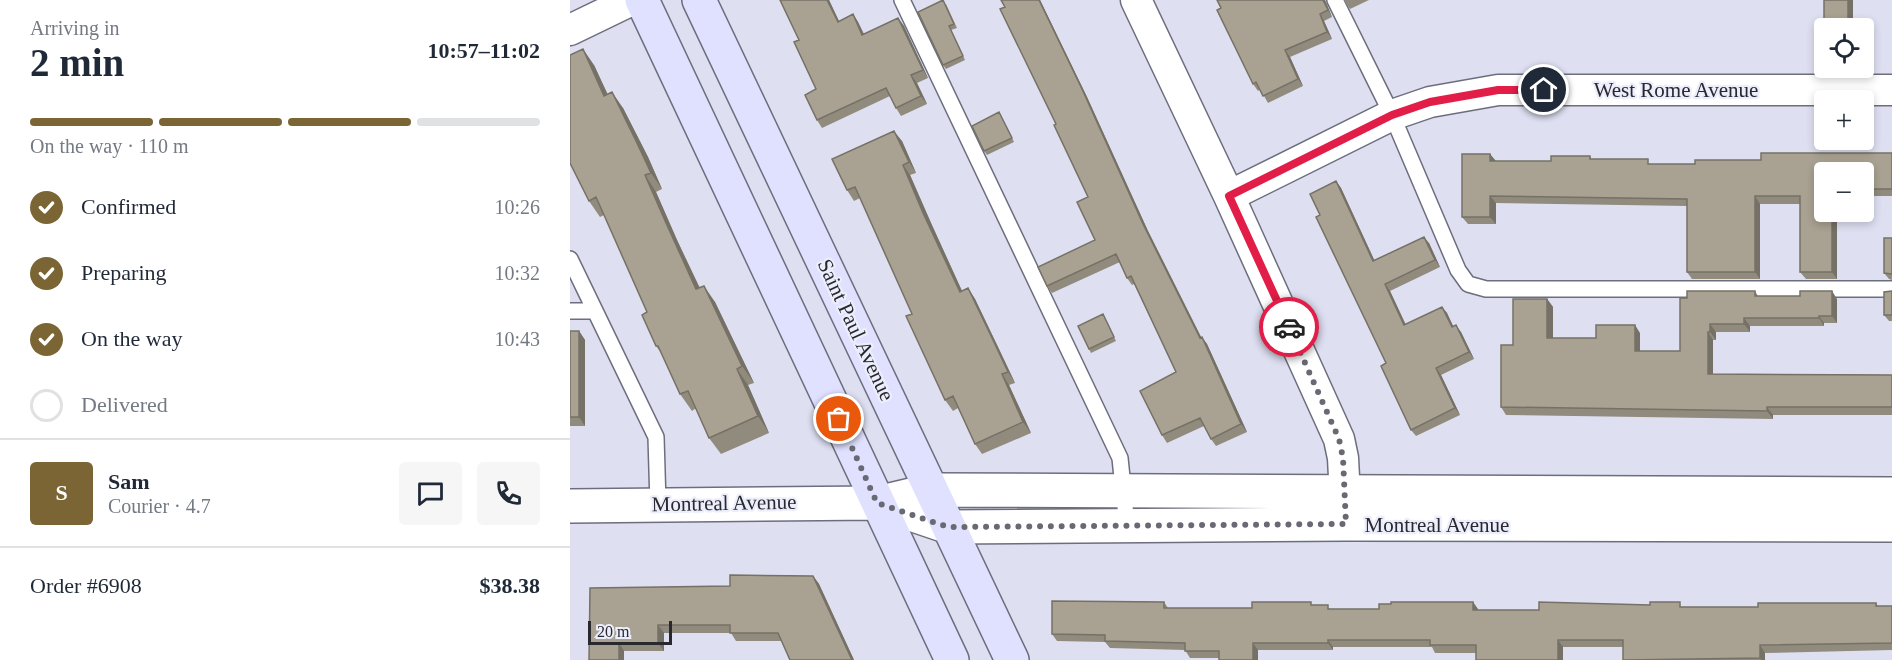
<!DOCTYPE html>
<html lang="en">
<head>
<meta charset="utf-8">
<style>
	:root { --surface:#fff; --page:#f6f6f7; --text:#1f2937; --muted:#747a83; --line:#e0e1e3; --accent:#7b6535 }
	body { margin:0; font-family:"Times New Roman",serif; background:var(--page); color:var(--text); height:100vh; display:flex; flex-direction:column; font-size:22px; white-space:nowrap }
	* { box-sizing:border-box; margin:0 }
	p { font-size:20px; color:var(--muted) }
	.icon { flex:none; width:33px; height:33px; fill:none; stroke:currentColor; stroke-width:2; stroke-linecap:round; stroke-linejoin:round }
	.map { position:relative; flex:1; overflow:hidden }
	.panel { display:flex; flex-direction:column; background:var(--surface); width:570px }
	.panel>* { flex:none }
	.buttons { position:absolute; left:1244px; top:18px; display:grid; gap:12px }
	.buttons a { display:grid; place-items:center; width:60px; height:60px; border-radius:6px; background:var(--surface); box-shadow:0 3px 9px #0003; font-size:30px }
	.scale { position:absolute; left:18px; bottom:15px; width:84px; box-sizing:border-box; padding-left:6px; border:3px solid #28292f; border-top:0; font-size:16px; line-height:21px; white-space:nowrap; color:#28292f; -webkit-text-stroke:4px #eceefc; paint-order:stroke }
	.pin { position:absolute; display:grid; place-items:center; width:51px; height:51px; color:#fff; margin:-26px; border:3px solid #fff; border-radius:50%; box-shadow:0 2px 6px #0007 }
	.courier { position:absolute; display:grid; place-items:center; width:60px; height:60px; margin:-30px; border:4px solid #e11d48; border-radius:50%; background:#fff; color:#222; box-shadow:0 2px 8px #0007 }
	.overview em { font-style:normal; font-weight:700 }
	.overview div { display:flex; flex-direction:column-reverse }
	.overview { display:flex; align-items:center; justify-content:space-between; height:102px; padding:0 30px }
	h1 { font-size:39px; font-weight:700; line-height:45px }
	.bar { display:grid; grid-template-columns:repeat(4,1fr); gap:9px 6px; align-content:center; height:72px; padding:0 30px }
	.bar i { height:8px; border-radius:4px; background:var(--line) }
	.bar .active { background:var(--accent) }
	.bar p { grid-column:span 4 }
	.line { display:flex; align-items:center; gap:15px; padding:0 30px; border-top:2px solid var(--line) }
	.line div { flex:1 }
	.round { display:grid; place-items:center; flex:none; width:63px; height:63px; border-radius:6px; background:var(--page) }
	ol { padding:0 30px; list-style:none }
	li { display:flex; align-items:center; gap:18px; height:66px }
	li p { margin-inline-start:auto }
	li .icon { padding:6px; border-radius:50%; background:var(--accent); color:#fff; stroke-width:4 }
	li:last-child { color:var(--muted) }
	li i { width:33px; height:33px; border:3px solid var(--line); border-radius:50% }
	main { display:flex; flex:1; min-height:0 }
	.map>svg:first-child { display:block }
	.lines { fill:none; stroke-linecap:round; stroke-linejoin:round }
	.service-casing { stroke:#6c6e7e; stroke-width:18 }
	.minor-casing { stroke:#6c6e7e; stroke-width:33 }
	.tertiary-casing { stroke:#6c6e7e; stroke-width:36 }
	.secondary-casing { stroke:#6c6e7e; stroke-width:36 }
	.service { stroke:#fff; stroke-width:15 }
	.minor { stroke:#fff; stroke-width:30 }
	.tertiary { stroke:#fff; stroke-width:33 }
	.secondary { stroke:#dfe1fe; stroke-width:33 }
	.wall { fill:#918b7e; fill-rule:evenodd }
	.shaded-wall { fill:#767166 }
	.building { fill:#a9a292; stroke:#767166; stroke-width:1.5 }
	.done { stroke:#686973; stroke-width:6; stroke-dasharray:0 10.8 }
	.route { stroke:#e11d48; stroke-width:8 }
	.labels { text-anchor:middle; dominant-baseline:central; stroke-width:4.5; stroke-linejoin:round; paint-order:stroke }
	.street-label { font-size:21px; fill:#28292f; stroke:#eceefc }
</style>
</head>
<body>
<main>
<section class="panel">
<div class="overview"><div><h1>2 min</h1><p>Arriving in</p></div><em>10:57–11:02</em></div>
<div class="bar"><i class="active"></i><i class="active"></i><i class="active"></i><i></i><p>On the way · 110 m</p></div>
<ol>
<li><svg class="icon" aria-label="check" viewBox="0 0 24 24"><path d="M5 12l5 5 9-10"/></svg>Confirmed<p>10:26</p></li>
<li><svg class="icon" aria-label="check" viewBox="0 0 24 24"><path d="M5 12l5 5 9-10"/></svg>Preparing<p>10:32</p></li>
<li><svg class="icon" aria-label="check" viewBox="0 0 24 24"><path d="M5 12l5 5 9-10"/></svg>On the way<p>10:43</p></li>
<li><i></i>Delivered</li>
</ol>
<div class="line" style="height:108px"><b class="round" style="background:var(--accent);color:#fff">S</b><div><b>Sam</b><p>Courier · 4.7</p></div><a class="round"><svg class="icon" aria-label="chat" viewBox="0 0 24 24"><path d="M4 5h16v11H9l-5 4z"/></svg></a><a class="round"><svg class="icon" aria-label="phone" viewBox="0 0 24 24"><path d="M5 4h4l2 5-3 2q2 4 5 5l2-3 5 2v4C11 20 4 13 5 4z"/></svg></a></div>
<div class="line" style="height:78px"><div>Order #6908</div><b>$38.38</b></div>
</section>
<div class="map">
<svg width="1322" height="660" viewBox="0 0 1322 660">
	<rect width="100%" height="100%" fill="#dee0f2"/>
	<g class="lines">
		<defs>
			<path id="service" d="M332,0L550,458L557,526
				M765,0L822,115L888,270L898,284L916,289H1322
				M0,259L86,437L88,504
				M0,311H25"/>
			<path id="minor" d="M566,0L659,196L769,439L773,458L776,516
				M0,30L62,0
				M659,196L822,115L860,102L928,90H1322"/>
			<path id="tertiary" d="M308,503L379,527L776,524L1322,525
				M0,506L307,503L362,490L1322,494"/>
			<path id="secondary" d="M72,0L382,660
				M129,0L442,660"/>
		</defs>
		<use href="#service" class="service-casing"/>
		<use href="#minor" class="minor-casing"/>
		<use href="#tertiary" class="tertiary-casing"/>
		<use href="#secondary" class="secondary-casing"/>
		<use href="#service" class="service"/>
		<use href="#minor" class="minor"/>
		<use href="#tertiary" class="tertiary"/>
		<use href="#secondary" class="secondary"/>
	</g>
	<path class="wall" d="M210,0H259L269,21L283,14L288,22L294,34L328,18L334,26L358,78L347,83L357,104L331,116L326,108L320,96L252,128L247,120L246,89L229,40Z
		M431,0H470L517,97L578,231L631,337L637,344L677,432L646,446L641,439L634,426L597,443L592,435L606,372L564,284L562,285L557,278L550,262L482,293L477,286L525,240L518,197Z
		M647,0H755L762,17L754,21L762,39L720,57L733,86L698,103L690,89L688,91L683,84Z
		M774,0H799L780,9Z
		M1231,0H1283V28H1255L1254,27V0Z
		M376,4L387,28L381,30L395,60L376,69L373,65Z
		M24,65L37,94L53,108L78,157L92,189L86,192L107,240L129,288L145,302L184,383L178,385L199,433L151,454L139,438L126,408L122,411L110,394L92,354L86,346L77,312L34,215L30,217L19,201Z
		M429,112L444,142L417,155L414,151Z
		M332,141L346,173L340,175L361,223L392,291L398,288L405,299L430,351L445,383L439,385L461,433L412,454L405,444L388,408L383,411L375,400L342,314L290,198L284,201L277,190Z
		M1322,153V196H1303V213H1267V279H1236L1230,272V204H1190V279H1122L1117,272V206L926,203V224H898L892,217L920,154L925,161H981L1020,156L1021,159L1082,164H1125ZM1293,172V212H1254Z
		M766,181L771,188L804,260L859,243L870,267L820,291L836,325L872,307L877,313L883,327L891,332L904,359L871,375L890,415L846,436L841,430L816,363L750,215Z
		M1322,238V280L1319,279L1314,273Z
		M1185,291L1188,296L1267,299V323H1254V326H1180V332H1146V340H1143V374L1322,375V415H1203V419L936,415L931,407L943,345L977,299L983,307V338H1026L1070,333V351H1110L1117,298Z
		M1322,291V321H1319L1314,315Z
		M533,314L546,341L521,353L519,349Z
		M0,331H9L15,340V426H0Z
		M243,576L249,584L284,660H220L212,641H166L161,633H94V651H54V660L20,588L160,586Z
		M594,602L598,608H682L743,605L761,609H809L903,602L908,610H969L1113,607H1188L1306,603L1308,606H1322V650L1195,653V660H1053V647H993V660L906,653H865L862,647H763V650H688V660L649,658H620L615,650L540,648L535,642L487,641L482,634Z"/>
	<path class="shaded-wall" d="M257,0H259L273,30L268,22Z
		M469,0H470L517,97L578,231L635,345L630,338L573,224Z
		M753,0H755L762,17L758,10Z
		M1278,0H1283V28H1280L1278,27Z
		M283,14L288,22L298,43L292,35Z
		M750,14L754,21L762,39L757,32Z
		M328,18L334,26L358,78L353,70Z
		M13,49L24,65L46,112L34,96Z
		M715,50L720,57L733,86L728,79Z
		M341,75L347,83L357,104L351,96Z
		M42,92L53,108L78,157L92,189L81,173Z
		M324,131L332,141L346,173L339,162Z
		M920,154L926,161H920Z
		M333,165L340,175L361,223L397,302L390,292L353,213Z
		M75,175L86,192L107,240L138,305L126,289L96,223Z
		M766,181L771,188L808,268L803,261Z
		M1297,189L1303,196V213L1297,205Z
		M920,196L926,203V224L920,217Z
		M1185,196L1190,204V279L1185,272Z
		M1262,212H1266L1267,213V279L1262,272Z
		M854,237L859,243L870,267L865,260Z
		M815,284L820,291L839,332L834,325Z
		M134,286L145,302L184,383L172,366Z
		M398,288L405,299L445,383L438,372Z
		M1262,291L1267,299V323L1262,316Z
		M977,299L983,307V346L977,338Z
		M872,307L877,313L887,334L882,327Z
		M1249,316L1254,323V326L1249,318Z
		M1174,318L1180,326V332L1174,324Z
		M1140,324L1146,332V340L1140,332Z
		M886,325L891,332L904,359L899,352Z
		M1065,325L1070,333V359L1065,351Z
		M9,331L15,340V426L9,417Z
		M1138,332L1143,340V382L1138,374Z
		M632,337L637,344L677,432L671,424Z
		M866,368L871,375L890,415L885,408Z
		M167,369L178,385L199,433L188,416Z
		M432,374L439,385L461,433L453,422Z
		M1197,407L1203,415V419L1197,411Z
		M243,576L249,584L284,660H282Z
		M903,602L908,609V617L903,610Z
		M88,625L94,633V651L88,643Z
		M758,640L763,647V650L758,643Z
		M988,640L993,647V660H988Z
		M49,643L54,651V660H49Z
		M683,643L688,650V660H683Z
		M1190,645L1195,653V660H1191L1190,658Z"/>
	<path class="building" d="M210,0H257L268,22L283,14L292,35L328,18L353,70L341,75L351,96L326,108L316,88L247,120L235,95L246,89L224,42L229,40Z
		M373,0L384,24L379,26L393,56L373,65L348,12Z
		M431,0H469L512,89L573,224L630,338L632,337L671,424L641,439L630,418L592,435L570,391L606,372L561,276L557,278L546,254L477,286L468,267L525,240L507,202L518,197L484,125L486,124L430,9L435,7Z
		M647,0H753L758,10L750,14L757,32L715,50L728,79L693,96L686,82L683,84L647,10L651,8Z
		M1254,0H1278V27H1254Z
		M13,49L34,96L42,92L66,141L81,173L75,175L96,223L126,289L134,286L172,366L167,369L188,416L139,438L118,391L110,394L88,346H86L72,315L77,312L26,197L19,201L0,163V55Z
		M429,112L442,138L414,151L402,126Z
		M324,131L339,162L333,165L353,213L390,292L398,288L423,340L438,372L432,374L453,422L405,444L383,396L375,400L336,316L342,314L285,187L277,190L262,159Z
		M1191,153H1322V189H1297V205H1293V172H1254V212H1262V272H1230V196H1185V272H1117V199L920,196V217H892V154H920V161H981V156H1020V159H1078V164H1125V160H1191Z
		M766,181L803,261L854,237L865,260L815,284L834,325L872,307L882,327L886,325L899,352L866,368L885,408L841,430L811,366L816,363L746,217L750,215L740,194Z
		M1314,238H1322V274L1314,273Z
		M1117,291H1185V296H1230V291H1262V316H1249V318H1174V324H1140V332H1138V374L1322,375V407H1197V411L931,407V345H943V299H977V338H1026V325H1065V351H1110V298H1117Z
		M1322,291V315H1314V292Z
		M533,314L544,337L519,349L508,326Z
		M0,331H9V417H0Z
		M160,575L243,576L282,660H220L208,633H160V625H88V643H49V660H19L20,588L160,586Z
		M482,601L594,602V608H682V602H741V605H758V609H809V604H821V602H903V610H969V602L1080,605V602H1110V607H1188V603H1306V606H1322V643L1190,645V658L1053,660V640H988V660H906V645H860V640H758V643H683V660H649V651H615V643L535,641V635L482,634Z"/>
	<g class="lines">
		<path class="done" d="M269,419L307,503L378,527L776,524L773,458L769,439L719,327"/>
		<path class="route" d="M719,327L659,196L822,115L860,102L928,90H974"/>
	</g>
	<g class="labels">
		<g class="street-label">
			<text x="1106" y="90">West Rome Avenue</text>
			<text transform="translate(286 330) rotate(65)">Saint Paul Avenue</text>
			<text transform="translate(154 503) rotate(-1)">Montreal Avenue</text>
			<text x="867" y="525">Montreal Avenue</text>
		</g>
	</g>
</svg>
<div class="buttons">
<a><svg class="icon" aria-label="locate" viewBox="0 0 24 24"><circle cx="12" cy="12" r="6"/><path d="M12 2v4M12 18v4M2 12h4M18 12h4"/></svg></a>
<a>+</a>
<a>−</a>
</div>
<div class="scale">20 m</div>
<div class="pin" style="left:269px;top:419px;background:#ea580c"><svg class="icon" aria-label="bag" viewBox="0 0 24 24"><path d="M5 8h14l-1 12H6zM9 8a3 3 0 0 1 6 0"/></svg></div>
<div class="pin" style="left:974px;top:90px;background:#1f2937"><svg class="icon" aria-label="home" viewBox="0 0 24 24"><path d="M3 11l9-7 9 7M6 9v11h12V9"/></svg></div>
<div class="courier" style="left:719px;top:327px"><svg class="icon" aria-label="car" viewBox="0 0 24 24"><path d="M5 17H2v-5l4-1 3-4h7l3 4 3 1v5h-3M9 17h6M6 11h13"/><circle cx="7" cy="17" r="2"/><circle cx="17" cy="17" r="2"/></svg></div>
</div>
</main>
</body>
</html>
